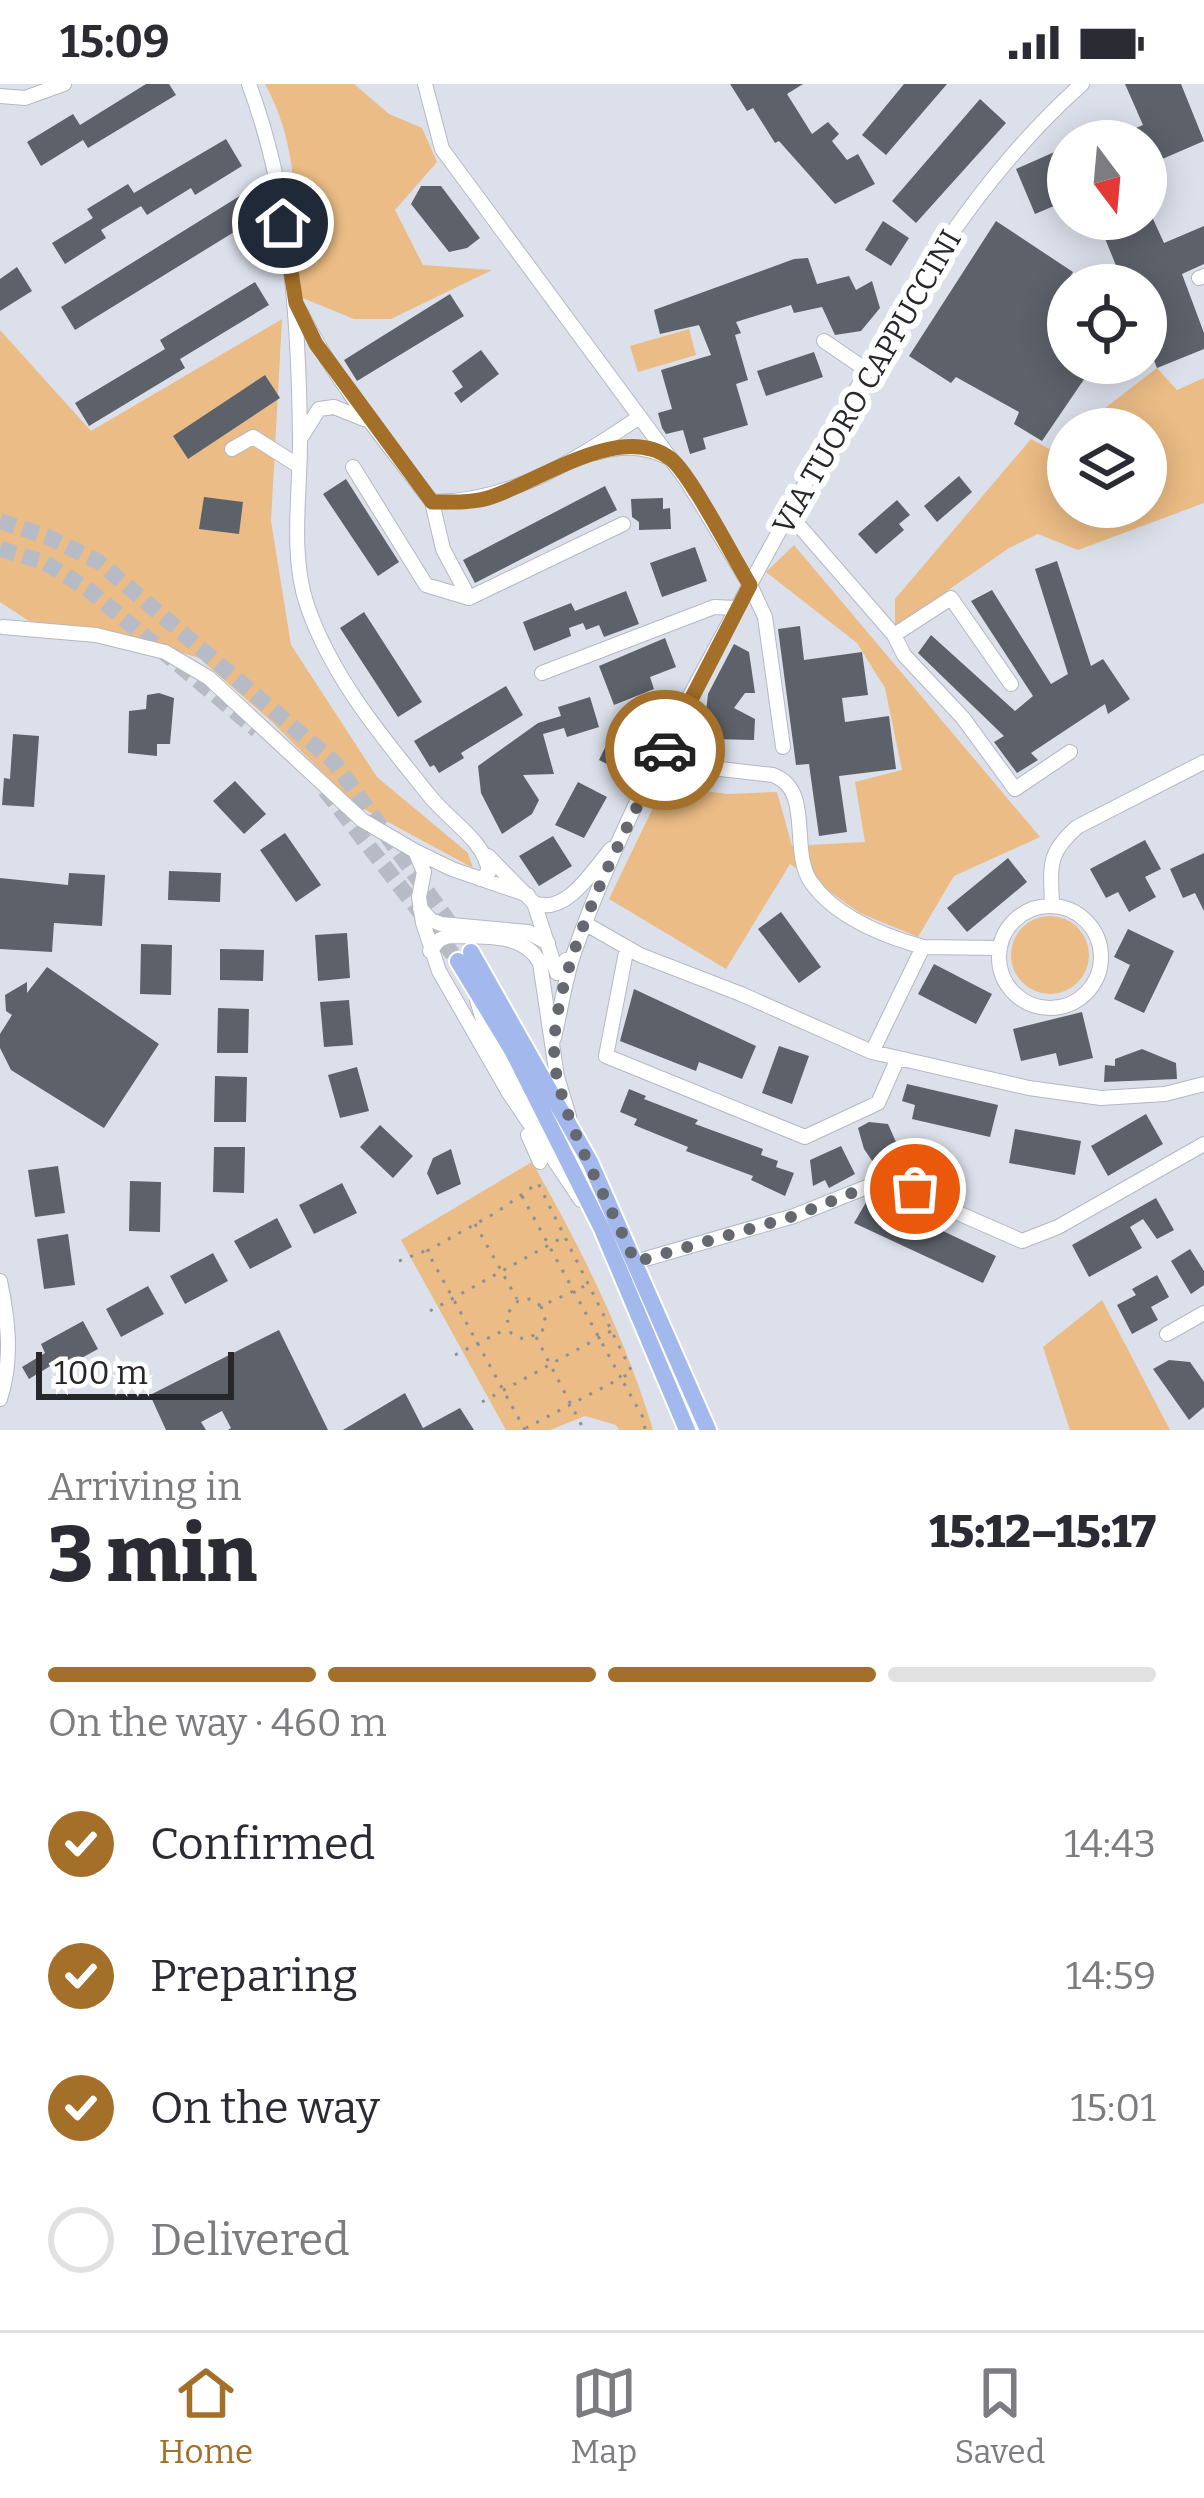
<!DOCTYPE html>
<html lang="en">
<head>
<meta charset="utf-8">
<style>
	:root { --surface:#fff; --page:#f2f2f3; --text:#2b2b33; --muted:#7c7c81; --line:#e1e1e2; --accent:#a46f28 }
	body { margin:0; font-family:Bitter,serif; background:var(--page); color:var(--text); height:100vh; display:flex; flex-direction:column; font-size:45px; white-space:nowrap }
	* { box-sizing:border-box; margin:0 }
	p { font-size:39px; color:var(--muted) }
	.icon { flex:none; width:66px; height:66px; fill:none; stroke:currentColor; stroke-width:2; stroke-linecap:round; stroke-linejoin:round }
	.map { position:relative; height:1346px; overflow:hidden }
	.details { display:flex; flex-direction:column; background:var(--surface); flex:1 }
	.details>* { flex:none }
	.needle { width:78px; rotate:164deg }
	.buttons { position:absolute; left:1047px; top:36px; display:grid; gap:24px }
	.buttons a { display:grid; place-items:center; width:120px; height:120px; border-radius:50%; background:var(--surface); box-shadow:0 6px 30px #0003; font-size:60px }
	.scale { position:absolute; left:36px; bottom:30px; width:198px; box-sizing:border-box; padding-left:12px; border:6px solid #25272b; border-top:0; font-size:33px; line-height:42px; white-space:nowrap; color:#25272b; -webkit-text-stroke:9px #fff; paint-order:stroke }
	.pin { position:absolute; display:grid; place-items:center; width:102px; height:102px; color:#fff; margin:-51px; border:6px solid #fff; border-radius:50%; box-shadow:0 3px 12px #0007 }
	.courier { position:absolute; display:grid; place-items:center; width:120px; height:120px; margin:-60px; border:9px solid #a46f28; border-radius:50%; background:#fff; color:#222; box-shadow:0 3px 15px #0007 }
	.summary em { font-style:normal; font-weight:800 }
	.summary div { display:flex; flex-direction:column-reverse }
	.summary { display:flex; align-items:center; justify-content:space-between; height:204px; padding:0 48px }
	h1 { font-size:78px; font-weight:800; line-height:90px }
	.bar { display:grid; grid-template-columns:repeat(4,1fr); gap:18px 12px; align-content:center; height:144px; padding:0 48px }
	.bar i { height:15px; border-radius:9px; background:var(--line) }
	.bar .on { background:var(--accent) }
	.bar p { grid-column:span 4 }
	ol { padding:0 48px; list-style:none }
	li { display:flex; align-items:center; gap:36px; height:132px }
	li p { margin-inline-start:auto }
	li .icon { padding:12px; border-radius:50%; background:var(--accent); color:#fff; stroke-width:4 }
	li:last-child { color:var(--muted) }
	li i { width:66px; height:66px; border:6px solid var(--line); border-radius:50% }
	.status { display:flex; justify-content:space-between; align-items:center; height:84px; padding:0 60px; background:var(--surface); direction:ltr }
	.status svg { height:33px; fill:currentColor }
	.tab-bar { display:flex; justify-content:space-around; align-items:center; height:168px; border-top:3px solid var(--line); background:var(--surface); font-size:33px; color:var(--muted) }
	.tab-bar a { display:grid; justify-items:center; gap:6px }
	.tab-bar .on { color:var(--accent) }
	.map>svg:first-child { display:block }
	.green { fill:#ebbc85 }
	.building { fill:#5d616a }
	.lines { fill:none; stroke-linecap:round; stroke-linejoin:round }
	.major-tunnel { stroke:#b7bbc5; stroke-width:16; stroke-dasharray:16 8; stroke-linecap:butt }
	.minor-casing { stroke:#b4b8c3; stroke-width:16 }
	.major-casing { stroke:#fff; stroke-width:20 }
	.path { stroke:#8c9098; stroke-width:3; stroke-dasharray:3 9; stroke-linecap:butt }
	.minor { stroke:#fff; stroke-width:14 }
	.major { stroke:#a3b8ec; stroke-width:16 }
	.done { stroke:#65686e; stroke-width:12; stroke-dasharray:0 21.6 }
	.route { stroke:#a46f28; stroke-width:15 }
	.labels { text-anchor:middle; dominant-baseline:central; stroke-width:12; stroke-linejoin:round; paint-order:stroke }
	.street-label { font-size:30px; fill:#25272b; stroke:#fff }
</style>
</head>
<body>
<div class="status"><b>15:09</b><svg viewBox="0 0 49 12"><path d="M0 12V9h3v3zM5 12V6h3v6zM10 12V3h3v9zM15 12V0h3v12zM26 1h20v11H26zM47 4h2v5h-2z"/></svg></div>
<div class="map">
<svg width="1204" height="1346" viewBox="0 0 1204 1346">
	<rect width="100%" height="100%" fill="#dbe0eb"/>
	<path class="green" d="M265,0H354L389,30L422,44L437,78L395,126L423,181L492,186L391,235H354L298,212C296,140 301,64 265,0Z
		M282,235L271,437L291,561L377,693L468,769L473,784L353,719L269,635L199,574L133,554L29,537L0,518V246L91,347Z
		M689,245L696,271L638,288L630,262Z
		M1157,284L1177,306L1204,294V419L1078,466L1038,450L1009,464L895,543V515L1031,355L1051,366L1068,353V423H1146V345H1078Z
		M794,461L1040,753L954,792L918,853L860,829L790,780L726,885L609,815L664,701L727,710L777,708L792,762L865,758L855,698L902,686L885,604L857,559L766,488Z
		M1011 871a39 39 0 1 1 78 0a39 39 0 1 1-78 0Z
		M532,1078C580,1162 625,1252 653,1346H619L616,1341L585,1332L550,1346H506L401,1156Z
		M1102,1216L1170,1346H1070L1043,1263Z"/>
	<path class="building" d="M146,0H169L176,11L88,64L83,56L41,82L27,58L73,30L80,41Z
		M730,0H803L787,10L812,50L828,38L839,50L832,57L847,76L858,70L875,100L835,120L779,57L775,59L753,24L747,27Z
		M904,0H947L886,71L862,51Z
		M1125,0H1181L1204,57L1146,82V57H1105L1143,41Z
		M980,15L1006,39L916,139L892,117Z
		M226,55L242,82L195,111L191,104L147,131L141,122L101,146L106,154L65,180L52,159L93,134L87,125L128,100L134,109Z
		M1068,62V116L1035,130L1016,85Z
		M421,102H441L480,154L467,164L449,168L411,120Z
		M251,105L265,129L75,246L61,223Z
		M1097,135H1153L1164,159L1204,142V180L1182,190L1204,249V265L1157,284L1146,256V201H1124Z
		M883,137L909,154L891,182L865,166Z
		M996,137L1073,188L1068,196V279L1089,288L1042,357L1014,340L1019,328L956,293L951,299L909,272Z
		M808,174L817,200L849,192L856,206L872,197L880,224L861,247L835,251L822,223L794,229L791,221L736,238L741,249L735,251L748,296L736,300L748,341L703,354L706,365L690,370L683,346L666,350L662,344L658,329L672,325L661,286L711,271L699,241L660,250L654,226L794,175Z
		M17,183L32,207L0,227V195Z
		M255,198L269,221L180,275L185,284L89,342L75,319L165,265L160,256Z
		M450,210L464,232L357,297L344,276Z
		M481,266L499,290L461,319L454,309L463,303L452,287Z
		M814,268L823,293L766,312L757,287Z
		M265,291L280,314L188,375L173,352Z
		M959,392L972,408L937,438L924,422Z
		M346,395L399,478L378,492L323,410Z
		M605,402L617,426L475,499L463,476Z
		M204,413L243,418L239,450L199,445Z
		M663,414V425L670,424L671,445L639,446V438L632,433L631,415Z
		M897,416L910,431L899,440L904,446L876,470L858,450Z
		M695,463L707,497L662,513L650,479Z
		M1057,477L1091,582L1103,575L1130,615L1108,630L1105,620L1031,669L1038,676L1017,689L994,658L1004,652L918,569L931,551L1015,627L1033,612L971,517L992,506L1051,600L1068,590L1035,485Z
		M626,507L639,540L604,553L599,541L586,546L583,539L569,544L571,552L534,567L523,538L571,519L575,527Z
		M364,528L422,618L398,633L340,544Z
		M800,542L804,576L862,568L868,611L842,614L845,638L889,632L896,685L839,692L847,748L819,752L809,680L796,681L778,545Z
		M665,554L676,583L650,593L654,605L614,621L599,582Z
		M734,560L749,568L755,609H745L734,624L755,635L754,656L710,655L712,629L706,628L708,610Z
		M506,602L523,631L461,669L464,674L439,689L434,681L430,683L414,657Z
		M159,609L174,614L170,660H157V672L128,669L129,627L146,625L147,611Z
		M590,613L599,643L567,653L564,644L543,650L554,690L523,691L539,716L532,730L502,750L481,709L478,682L538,639L561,632L558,623Z
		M620,633L644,647L625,689L599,676Z
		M13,650L39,652L34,723L2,721L4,694L10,695Z
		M235,697L266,730L244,750L213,717Z
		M578,698L607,713L584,754L555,741Z
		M285,749L321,801L296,818L260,766Z
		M553,752L572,782L539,802L519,772Z
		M1145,756L1161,785L1145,793L1156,813L1129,828L1118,808L1106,814L1090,785Z
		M1204,769V827L1195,809L1183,814L1170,785Z
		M1008,774L1027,798L967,848L947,824Z
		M169,787L221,789L220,818L168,816Z
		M69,789L105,791L102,842L54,839L52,868L0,865V794L68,801Z
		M781,828L821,883L799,899L758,845Z
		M1128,845L1174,867L1144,929L1114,915L1130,881L1114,873Z
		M347,849L350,894L318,897L315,851Z
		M141,860L172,861L171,911L140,910Z
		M220,865L264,866L263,897L220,896Z
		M934,880L992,910L976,940L918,910Z
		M47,883L159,960L104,1044L11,986L0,964V950L12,931L6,927L5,911L27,898V909Z
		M634,905L756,962L742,995L699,978L696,987L620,957Z
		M349,916L353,961L324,963L320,918Z
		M218,924L249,925L248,969H217Z
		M1082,928L1093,974L1059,982L1056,969L1021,977L1013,945Z
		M779,962L809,972L792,1020L762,1009Z
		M1142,965L1176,979L1177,995L1104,998L1105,981L1115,982V975Z
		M357,983L369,1027L340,1034L328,991Z
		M215,992L247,993L246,1038H214Z
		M907,1000L998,1021L990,1053L912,1035L915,1021L902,1017Z
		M629,1005L646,1012L644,1015L698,1036L695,1040L763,1065L761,1071L778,1077L776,1083L794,1089L785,1112L751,1096L753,1092L686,1067L688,1063L634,1041L637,1035L620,1028Z
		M1146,1030L1163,1060L1108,1092L1091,1062Z
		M869,1038L888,1040L896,1058L887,1075L875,1081L864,1065L858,1044Z
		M380,1041L413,1072L393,1094L360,1063Z
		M1015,1045L1081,1057L1075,1091L1009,1079Z
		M841,1062L855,1090L829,1104L825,1096L813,1102L810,1076Z
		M214,1063H245L244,1109L213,1108Z
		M451,1065L461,1100L437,1111L427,1089L433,1074Z
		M58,1082L65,1129L35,1133L28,1086Z
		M130,1097L161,1098L160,1148L129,1147Z
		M342,1099L357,1129L314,1150L299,1121Z
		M1156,1114L1174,1146L1157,1155L1143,1135L1130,1143L1142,1164L1089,1193L1072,1161Z
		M868,1115L875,1131L882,1128L879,1117L996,1172L983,1199L854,1139Z
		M277,1134L292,1163L250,1185L234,1157Z
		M68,1150L75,1201L44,1205L37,1155Z
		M1190,1165L1204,1187V1201L1191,1210L1171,1177Z
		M213,1169L228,1197L185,1220L170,1192Z
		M1157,1191L1169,1213L1151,1223L1158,1236L1132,1250L1117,1221L1136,1211L1132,1205Z
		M148,1202L164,1230L121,1253L106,1225Z
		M83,1237L98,1265L56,1288L52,1281L29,1295L22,1283L45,1269L41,1260Z
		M279,1246L328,1346H228L231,1344L222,1327L201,1338L206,1346H166L150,1311Z
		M1169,1276L1190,1278L1204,1298V1323L1189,1336L1153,1285Z
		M405,1309L423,1344L460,1324L474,1346H343Z"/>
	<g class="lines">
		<path class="major-tunnel" d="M0,437L48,453L99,478L334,678L456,848
			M0,465L44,478L89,506L257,646
			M325,706L458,877"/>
		<defs>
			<path id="minor" d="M249,0C291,114 299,237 300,358C300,410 290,471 307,521C331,592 382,653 429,711C448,736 485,756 489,788L480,795
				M425,0L442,65L687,397L750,501L765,533L783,663
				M0,12L25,14L64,0
				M1199,194L1204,192
				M301,229C335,297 386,358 432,418C510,418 575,377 638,334
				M824,257L868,287
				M302,352L319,325L334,323L364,335
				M232,365L253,353L299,382
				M596,369C621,361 643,362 667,373
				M353,383L426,501L469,514
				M432,418L443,465L469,514L623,440
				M789,430L894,551L904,571L963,634L1015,705L1070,668
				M3,543L96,551L165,568L209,594L362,736L415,767
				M894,551L951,514L1011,600
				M542,589L714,523L737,524
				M659,678L773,691C814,706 789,766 811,798C835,833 884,852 923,863
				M488,772L534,819L557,889L566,876
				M528,811L452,785L415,767L424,788L419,813L423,839L439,887L509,1009L581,1116
				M534,819C566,832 593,786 611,765
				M1052,822C1051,782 1046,771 1077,743L1204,678
				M999 873a51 51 0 1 1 102 0a51 51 0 1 1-102 0Z
				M420,824L431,836L441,840L528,848L548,859
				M586,840L640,871L741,910L872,968L1029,1004L1101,1014L1165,1010L1204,1000
				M627,863L606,972L805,1053L878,1019L898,974
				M430,867L439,856L448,852C480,853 523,847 540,879L557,993L569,1032
				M477,916L483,936L535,1029
				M554,954C561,925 565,894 575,866C628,717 711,572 787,433C870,281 950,117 1082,0
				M872,968L923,863L999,864
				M528,1051L540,1078
				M635,1178L794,1132L877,1099L915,1105L958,1129L1022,1157L1058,1143L1204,1060
				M0,1197C8,1235 13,1276 0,1315
				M1167,1250L1204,1229"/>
			<path id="major" d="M471,868L590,1078L708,1346
				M458,877L512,966L602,1145L687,1346"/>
		</defs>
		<use href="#minor" class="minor-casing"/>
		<use href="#major" class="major-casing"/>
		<path class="path" d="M522,1112L621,1294L526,1344
			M475,1140L517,1215
			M399,1177L425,1167
			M541,1222L546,1239L541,1249L523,1255L511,1249L506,1231L518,1217L530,1215L541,1222L589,1200
			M430,1227L565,1152
			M536,1253L582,1342
			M455,1271L506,1245
			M482,1318L611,1247
			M525,1346L427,1167L497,1128L538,1099L632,1288L621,1294L644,1335L645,1346"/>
		<use href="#minor" class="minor"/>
		<use href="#major" class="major"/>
	</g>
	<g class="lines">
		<path class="done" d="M665,666C627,745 537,907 557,993C572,1057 609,1117 635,1178L794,1132L877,1099L915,1105"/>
		<path class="route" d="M283,139L296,219L316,260L432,418C451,418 470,419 488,414C538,399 621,336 671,375C691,391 734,475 750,501L665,666"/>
	</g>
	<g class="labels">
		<g class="street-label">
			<text transform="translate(867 298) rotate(-60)">VIA TUORO CAPPUCCINI</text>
		</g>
	</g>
</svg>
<div class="buttons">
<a><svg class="needle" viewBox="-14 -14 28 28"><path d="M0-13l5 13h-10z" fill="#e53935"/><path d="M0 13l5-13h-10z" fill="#7c7c81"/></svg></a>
<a><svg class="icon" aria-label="locate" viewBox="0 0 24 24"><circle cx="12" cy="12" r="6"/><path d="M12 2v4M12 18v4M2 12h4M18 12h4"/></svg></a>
<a><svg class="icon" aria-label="layers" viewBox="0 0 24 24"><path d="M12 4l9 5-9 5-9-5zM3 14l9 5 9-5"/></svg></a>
</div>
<div class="scale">100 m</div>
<div class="pin" style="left:915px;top:1105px;background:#ea580c"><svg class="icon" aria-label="bag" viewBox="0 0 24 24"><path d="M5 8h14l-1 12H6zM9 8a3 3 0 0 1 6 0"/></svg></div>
<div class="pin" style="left:283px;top:139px;background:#1f2937"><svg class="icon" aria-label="home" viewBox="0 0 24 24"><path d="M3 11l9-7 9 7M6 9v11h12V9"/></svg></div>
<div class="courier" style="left:665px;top:666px"><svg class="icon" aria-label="car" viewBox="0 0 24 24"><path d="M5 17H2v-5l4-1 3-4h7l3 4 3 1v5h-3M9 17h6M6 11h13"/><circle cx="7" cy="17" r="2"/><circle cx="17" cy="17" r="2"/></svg></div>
</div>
<section class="details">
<div class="summary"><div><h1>3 min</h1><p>Arriving in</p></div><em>15:12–15:17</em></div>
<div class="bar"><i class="on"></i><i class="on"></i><i class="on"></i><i></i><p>On the way · 460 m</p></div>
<ol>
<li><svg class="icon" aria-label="check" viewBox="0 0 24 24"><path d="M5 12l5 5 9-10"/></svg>Confirmed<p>14:43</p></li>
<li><svg class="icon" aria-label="check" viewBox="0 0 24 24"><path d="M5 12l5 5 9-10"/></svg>Preparing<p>14:59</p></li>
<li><svg class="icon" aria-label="check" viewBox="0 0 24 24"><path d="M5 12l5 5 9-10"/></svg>On the way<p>15:01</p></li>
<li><i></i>Delivered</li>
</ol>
</section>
<nav class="tab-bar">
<a class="on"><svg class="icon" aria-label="home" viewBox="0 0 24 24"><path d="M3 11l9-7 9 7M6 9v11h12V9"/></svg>Home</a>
<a><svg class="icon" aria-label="map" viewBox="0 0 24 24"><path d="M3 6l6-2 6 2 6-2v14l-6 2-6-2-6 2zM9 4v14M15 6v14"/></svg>Map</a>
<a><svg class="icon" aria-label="saved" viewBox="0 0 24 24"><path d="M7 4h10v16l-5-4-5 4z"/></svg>Saved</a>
</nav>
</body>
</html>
